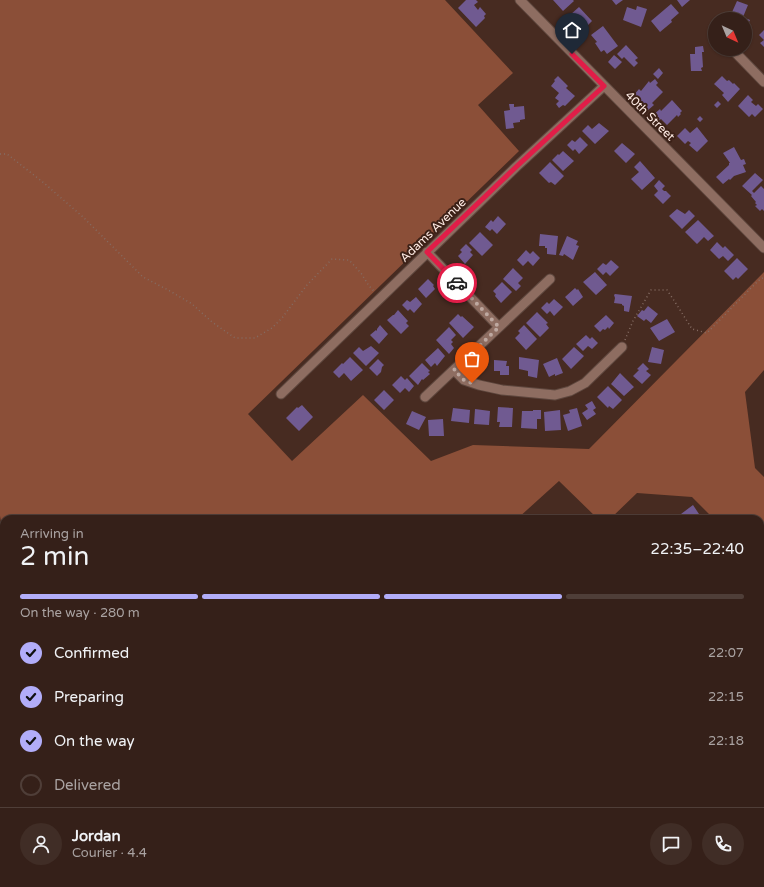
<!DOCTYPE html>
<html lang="en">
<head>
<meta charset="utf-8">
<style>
	:root { --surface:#352019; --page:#402d26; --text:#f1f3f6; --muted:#aaa3a2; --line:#4f3e38; --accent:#b2adf9 }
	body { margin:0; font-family:"Varela Round",sans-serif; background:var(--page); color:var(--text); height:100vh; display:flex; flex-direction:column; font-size:15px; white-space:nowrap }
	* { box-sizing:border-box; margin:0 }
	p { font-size:13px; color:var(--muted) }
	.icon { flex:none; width:22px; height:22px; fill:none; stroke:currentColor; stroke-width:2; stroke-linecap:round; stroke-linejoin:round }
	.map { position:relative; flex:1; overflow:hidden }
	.details { position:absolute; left:0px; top:515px; width:764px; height:372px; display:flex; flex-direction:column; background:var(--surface); border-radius:12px 12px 0 0; box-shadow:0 1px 3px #0004,0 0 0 1px var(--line) }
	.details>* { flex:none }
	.needle { width:26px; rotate:136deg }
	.buttons { position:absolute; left:708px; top:12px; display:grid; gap:8px }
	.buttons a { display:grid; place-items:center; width:44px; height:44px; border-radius:50%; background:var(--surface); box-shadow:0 1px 3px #0004,0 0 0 1px var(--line); font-size:20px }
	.pin { position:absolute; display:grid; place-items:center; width:34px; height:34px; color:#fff; margin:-41px -17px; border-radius:50% 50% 50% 0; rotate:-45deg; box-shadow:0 0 4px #0007 }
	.pin .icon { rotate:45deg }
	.courier { position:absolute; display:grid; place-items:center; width:40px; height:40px; margin:-20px; border:3px solid #e11d48; border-radius:50%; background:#fff; color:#222; box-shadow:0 1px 5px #0007 }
	.headline em { font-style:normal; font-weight:600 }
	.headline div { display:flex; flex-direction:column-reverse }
	.headline { display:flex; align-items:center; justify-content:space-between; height:68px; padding:0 20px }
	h1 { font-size:26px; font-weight:600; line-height:30px }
	.bar { display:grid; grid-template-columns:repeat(4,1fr); gap:6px 4px; align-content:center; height:48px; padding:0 20px }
	.bar i { height:5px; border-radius:3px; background:var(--line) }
	.bar .selected { background:var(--accent) }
	.bar p { grid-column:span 4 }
	.line { display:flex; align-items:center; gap:10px; padding:0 20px; border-top:1px solid var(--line) }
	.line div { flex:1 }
	.round { display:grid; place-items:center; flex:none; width:42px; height:42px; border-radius:21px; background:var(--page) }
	ol { padding:0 20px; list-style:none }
	li { display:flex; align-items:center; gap:12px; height:44px }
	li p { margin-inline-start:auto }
	li .icon { padding:4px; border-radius:50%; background:var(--accent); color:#111; stroke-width:4 }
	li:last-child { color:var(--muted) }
	li i { width:22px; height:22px; border:2px solid var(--line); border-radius:50% }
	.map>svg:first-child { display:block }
	.forest { fill:#8b4f38 }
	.building { fill:#705a91 }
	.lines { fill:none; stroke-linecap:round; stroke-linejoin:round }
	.lane-casing { stroke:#5e473e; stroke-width:6 }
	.street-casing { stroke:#5e473e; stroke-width:11 }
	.path { stroke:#856c63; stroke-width:1.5; stroke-dasharray:1 3; stroke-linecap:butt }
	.lane { stroke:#8e6d61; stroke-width:4.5 }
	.street { stroke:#8e6d61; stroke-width:9 }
	.done { stroke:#bea8a0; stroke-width:4; stroke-dasharray:0 7.2 }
	.route { stroke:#e11d48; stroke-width:5 }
	.labels { text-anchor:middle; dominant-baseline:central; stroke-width:4; stroke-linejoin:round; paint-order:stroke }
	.street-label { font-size:12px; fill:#feebe4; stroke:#3c2117 }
</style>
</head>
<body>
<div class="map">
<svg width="764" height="887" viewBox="0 0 764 887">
	<rect width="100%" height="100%" fill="#472b21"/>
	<path class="forest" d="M0,0H445L513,73L478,105L519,151L248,414L292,461L363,395L431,461L473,445L589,449L764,272V370L745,392L755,468L764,477V569L760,565V519H714L692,497L637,493L610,519H598L559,481L517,519H4V539L0,516Z
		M4,586V883H709L713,887H0V590Z"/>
	<path class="building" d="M466,0H476L478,2L474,5L478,10L480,7L486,14L484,16L485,18L476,27L458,8Z
		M553,0H573L574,1L563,11Z
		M612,0H623L616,5Z
		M677,0H690L682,7Z
		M737,1L748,5L743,17L750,20L745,30V19H729Z
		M671,4L679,13L671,20L672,22L660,32L651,21Z
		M637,6L647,9L641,27L623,20L627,7L636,10Z
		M579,7L592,21L582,31L571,19L573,17L570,15Z
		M603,26L618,46L607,54L604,50L601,52L595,43L597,42L591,35Z
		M764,30V47L760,43L764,40L759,35Z
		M626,45L638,58L635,60L638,63L634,67L624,57L622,59L617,54Z
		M703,46L704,52H702L703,67L701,68L702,71H691L690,54H695V47Z
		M614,55L622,62L615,69L608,62Z
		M659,68L663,73L658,79L653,74Z
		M558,76L568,86L566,88L575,96L565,106L563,105L559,108L556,104L559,101L555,98L559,93L551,86L555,81L554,80Z
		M722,76L727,81L729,80L733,84L734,83L740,89L728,102L722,95L724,93L714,84Z
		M655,79L658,83L656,85L663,92L652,103L654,105L647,111L633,96L639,89L641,91L649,81L650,83Z
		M748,95L753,100L751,102L756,106L758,104L763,109L755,117L752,114L749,117L738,106Z
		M672,100L682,111L680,113L681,114L678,117L677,115L667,125L661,119L658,121L653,115L660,109L661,111Z
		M718,101L721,104L717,108L714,105Z
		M509,104H514V107L524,106L525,119L520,120V122L513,123L514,128L506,129L504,111L510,110Z
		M700,116L703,119L700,122L697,119Z
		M599,123L609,131L595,144L582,131L588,125L592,129Z
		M697,127L708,141L697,152L689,145L691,143L688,141L685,144L677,136L685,128L690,133Z
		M580,137L588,145L579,154L575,149L573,151L567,145L572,140L575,142Z
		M622,143L635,154L626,163L614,151Z
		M734,147L741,160L744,159L746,164L743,165L746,172L734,176L730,180L729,179L723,184L716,177L729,165V163H730L723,153Z
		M563,151L574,161L563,171L552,160L558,154L559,155Z
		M640,161L655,178L642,190L631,179L639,172L634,167Z
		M550,162L564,176L555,185L551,182L549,183L539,173Z
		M755,173L763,180L752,191L754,193L761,186L764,189V211L762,209L760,211L755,206L757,205L755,203L756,202L751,196L752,195L742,186Z
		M659,180L665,186L662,189L664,191H666L671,196L663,204L654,195L658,191L654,186Z
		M677,209L685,214L689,210L695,216L682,229L669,216Z
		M498,216L506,224L497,234L492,229L490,231L485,227L491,220L493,222Z
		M698,220L714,236L708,241L704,237L697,244L685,232Z
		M480,232L493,245L482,256L469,243Z
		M540,234L558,236L556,255L547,254V248H545V246H539Z
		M567,236L578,241L576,245L579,246L573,260L564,254L563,256L559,255Z
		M717,242L723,248L725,246L734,255L728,261L723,256L719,259L710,250Z
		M466,244L472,250L470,252L473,255L465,264L458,256L462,252L460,250Z
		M526,250L530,254L533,251L540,258L533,266L528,261L523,266L517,260Z
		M737,258L748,269L738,279L736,277L733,280L724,271Z
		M611,260L619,267L610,276L606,272L603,275L597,269L603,263L606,265Z
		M513,268L523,278L518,283L521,286L516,291L503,279Z
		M595,272L607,285L596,295L583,282Z
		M428,279L434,285L433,286L435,289L426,298L418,289Z
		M502,282L512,292L501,303L495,296L496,294L493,291Z
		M575,288L577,290L578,289L583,297L573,306L565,297Z
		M615,294L632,296L629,312L624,311V306L622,305V304L614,303L615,298L614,295Z
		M416,297L422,304L414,313L410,309L408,311L402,305L407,300L410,302Z
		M554,299L563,307L554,316L550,311L547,314L541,308L547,302L549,304Z
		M648,306L658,314L651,323L646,319L644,321L637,316L642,310L644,311Z
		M398,310L408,321L406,323L409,326L401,334L387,320L393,315H394Z
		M537,312L548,323L546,324L549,328L540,337L526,323Z
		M458,314L461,317L462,316L474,327L463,338L449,323Z
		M606,315L614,323L609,329L608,327L605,330L603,329L600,332L594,326Z
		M667,319L675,332L659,341L650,328Z
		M380,325L388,334L379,344L370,335L376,330L377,331V329Z
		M524,325L537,339L526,350L515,338L520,333L518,331Z
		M449,327L456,335L451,340L453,342L451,344L454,348L449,354L436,340Z
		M586,335L590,339L592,337L598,343L592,349L588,346L583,351L576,344Z
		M371,346L379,353L366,366L353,353L359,347L363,351Z
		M574,347L584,356L571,369L562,359Z
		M652,347L664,350L661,364L648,362Z
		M438,348L445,356L437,366L435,363L431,367L425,360Z
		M350,357L363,370L351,381L344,373L339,378L333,372L342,363L343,364Z
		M519,357L539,360L537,378L528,376V371L519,369Z
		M557,358L563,373L555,376V374L549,377L543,364Z
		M378,359L384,365L382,367L381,372L377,376L369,368Z
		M494,360L507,361L506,366H509V375H500V371H494Z
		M422,363L430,371L428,372L430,374L423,380L422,379L418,385L409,376Z
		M643,363L649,369L646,371L651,375L642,384L633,376L639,370L637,369Z
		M620,373L634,387L624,396L611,384Z
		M401,376L405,380L407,378L414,386L409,392L405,388L400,393L392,385Z
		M608,386L622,400L613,409L609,406L608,408L597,397Z
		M384,390L394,400L384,410L374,400Z
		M592,401L596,408L593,410L596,414L587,420L582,413L588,409L585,405Z
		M302,405L313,417L299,431L286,418L297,407L298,408Z
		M498,407L513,408L512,427H499L500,422H497Z
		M453,408L470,410L469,423L451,421Z
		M577,408L582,426L568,431L563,415L570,413L569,410Z
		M475,409L490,411L489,425L474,424Z
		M533,410H541V419H537V429L521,428L522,411H533Z
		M560,410L561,430L545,431L544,412Z
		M412,411L426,417L419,430L406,424Z
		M443,419L444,436H429L428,420Z
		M693,505L699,514L693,519H680L683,517L681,514Z
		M764,672V684L760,681Z
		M764,803V831L762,833L760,830V810L761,809L760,807Z
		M749,883H757L756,884L759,887H745Z"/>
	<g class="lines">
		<defs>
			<path id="lane" d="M760,574L764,578"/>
			<path id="street" d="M520,0L764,248
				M732,49L764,82
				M427,252L499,327
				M454,370L464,380L479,385L502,390L555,395L570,391L585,383L622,347
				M281,394L516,167L604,86
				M425,397L550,279
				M760,615L764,611
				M760,711L764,715
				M760,854L764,858"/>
		</defs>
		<use href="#lane" class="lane-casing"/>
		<use href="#street" class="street-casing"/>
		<path class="path" d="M0,154H7L44,183L83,217L143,277L170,291L192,304L212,322L235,338H255L272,328L282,318L307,285L332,259L349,260L361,273L369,286L375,292
			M625,340L633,321L651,290H667L675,302L692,329L707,333L758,281L764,277
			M760,767L764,763
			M0,828L4,831
			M73,883L83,887
			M471,887L474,883"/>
		<use href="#lane" class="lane"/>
		<use href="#street" class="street"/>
	</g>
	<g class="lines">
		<path class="done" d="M457,283L499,327L454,370L464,380L472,383"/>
		<path class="route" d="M457,283L427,252L516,167L604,86L572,54"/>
	</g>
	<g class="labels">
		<g class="street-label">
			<text transform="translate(650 116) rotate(45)">40th Street</text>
			<text transform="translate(433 230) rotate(-44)">Adams Avenue</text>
		</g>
	</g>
</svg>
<div class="buttons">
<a><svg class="needle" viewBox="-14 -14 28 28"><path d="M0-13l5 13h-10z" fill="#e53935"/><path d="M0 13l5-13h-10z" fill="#aaa3a2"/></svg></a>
</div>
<div class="pin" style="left:472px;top:383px;background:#ea580c"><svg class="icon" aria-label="bag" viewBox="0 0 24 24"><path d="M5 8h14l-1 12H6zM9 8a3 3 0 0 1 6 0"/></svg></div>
<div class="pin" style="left:572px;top:54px;background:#1f2937"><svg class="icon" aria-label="home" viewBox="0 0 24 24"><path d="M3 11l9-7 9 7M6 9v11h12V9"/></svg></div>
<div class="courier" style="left:457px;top:283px"><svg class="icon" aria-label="car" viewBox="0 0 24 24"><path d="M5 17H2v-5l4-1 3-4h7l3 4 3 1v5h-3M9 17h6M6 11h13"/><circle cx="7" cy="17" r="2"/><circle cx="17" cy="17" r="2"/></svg></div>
<section class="details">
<div class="headline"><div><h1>2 min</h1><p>Arriving in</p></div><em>22:35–22:40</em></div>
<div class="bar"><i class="selected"></i><i class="selected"></i><i class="selected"></i><i></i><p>On the way · 280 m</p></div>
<ol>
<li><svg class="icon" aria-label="check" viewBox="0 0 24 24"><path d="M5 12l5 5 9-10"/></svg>Confirmed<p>22:07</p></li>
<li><svg class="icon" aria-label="check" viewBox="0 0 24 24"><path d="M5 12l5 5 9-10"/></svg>Preparing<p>22:15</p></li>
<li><svg class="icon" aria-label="check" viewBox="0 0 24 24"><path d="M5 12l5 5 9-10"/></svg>On the way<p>22:18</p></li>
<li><i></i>Delivered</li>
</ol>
<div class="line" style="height:72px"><a class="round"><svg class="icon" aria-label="person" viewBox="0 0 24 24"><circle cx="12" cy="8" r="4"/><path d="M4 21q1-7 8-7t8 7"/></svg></a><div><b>Jordan</b><p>Courier · 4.4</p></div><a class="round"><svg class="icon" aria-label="chat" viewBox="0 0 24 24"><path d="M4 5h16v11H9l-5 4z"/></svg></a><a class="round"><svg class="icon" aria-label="phone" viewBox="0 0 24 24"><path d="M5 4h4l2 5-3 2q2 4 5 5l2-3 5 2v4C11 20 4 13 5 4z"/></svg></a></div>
</section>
</div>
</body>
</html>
